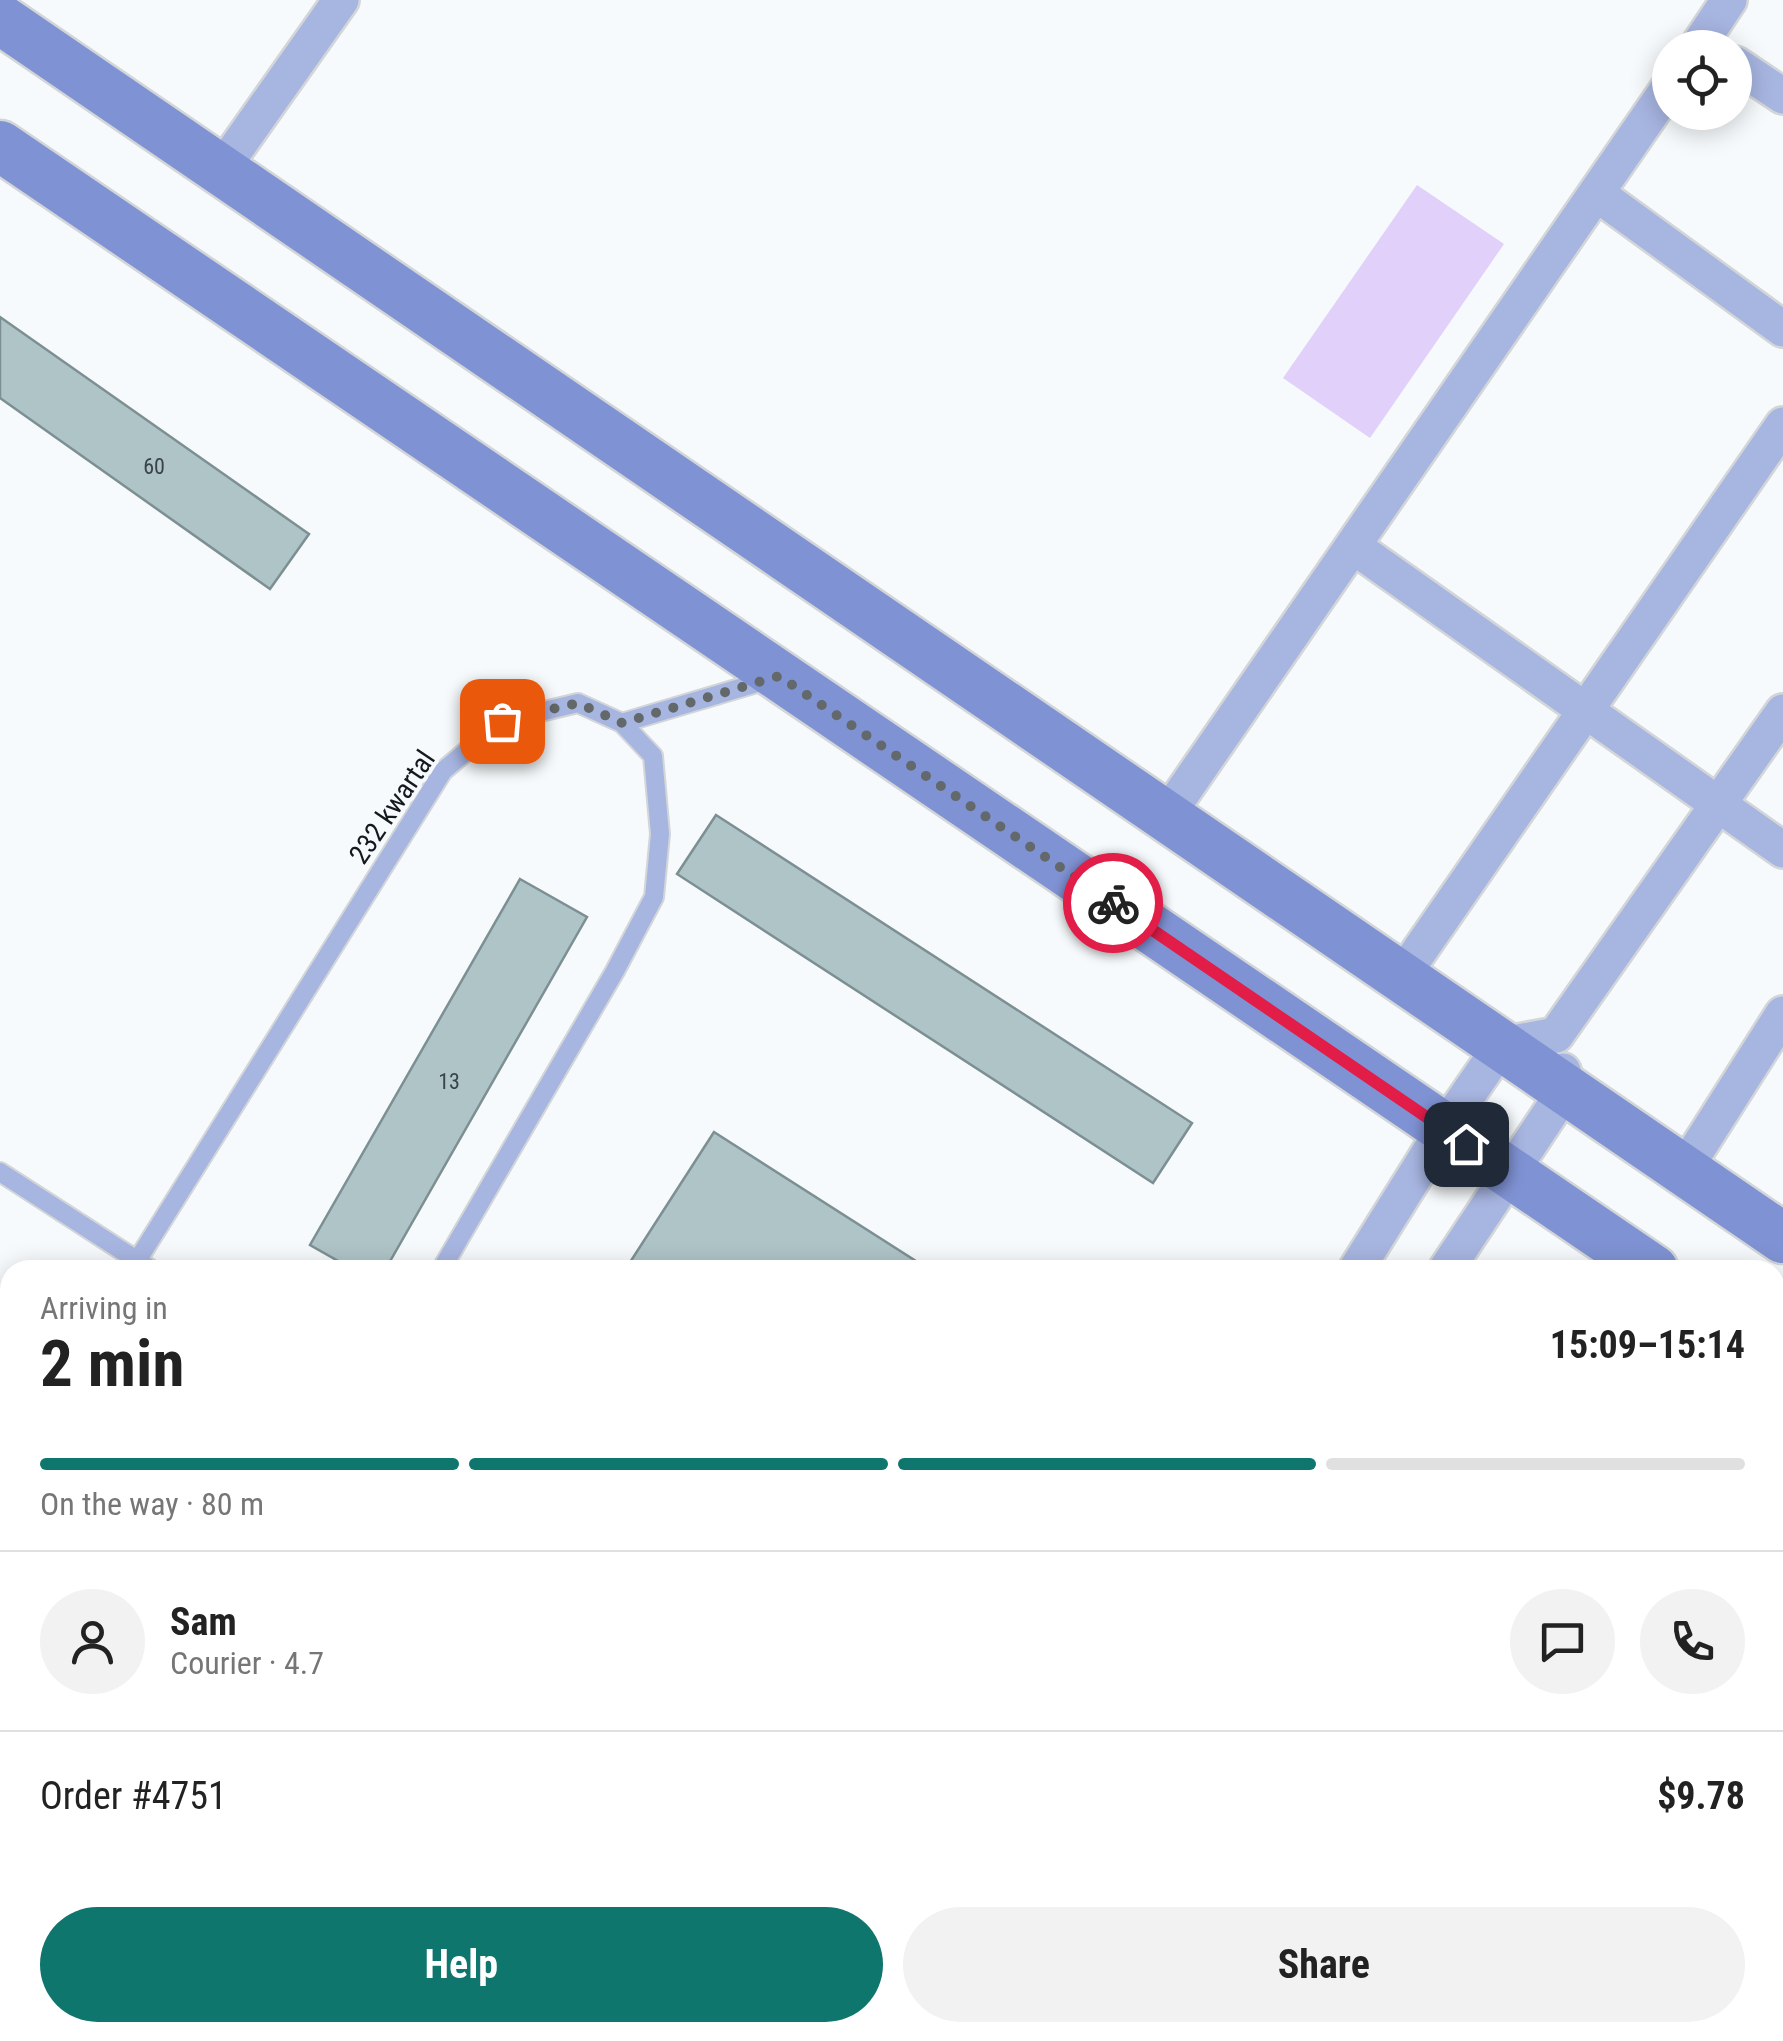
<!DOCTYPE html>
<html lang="en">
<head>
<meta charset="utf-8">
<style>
	:root { --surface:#fff; --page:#f2f2f2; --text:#222; --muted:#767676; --line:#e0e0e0; --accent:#0f766e }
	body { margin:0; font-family:"Roboto Condensed",sans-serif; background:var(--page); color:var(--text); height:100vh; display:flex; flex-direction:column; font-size:38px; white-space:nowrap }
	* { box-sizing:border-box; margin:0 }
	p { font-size:32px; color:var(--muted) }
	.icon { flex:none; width:55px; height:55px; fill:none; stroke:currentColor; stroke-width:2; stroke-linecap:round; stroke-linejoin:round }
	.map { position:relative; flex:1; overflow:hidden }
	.panel { position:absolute; left:0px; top:1260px; width:1785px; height:782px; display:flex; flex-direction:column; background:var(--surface); border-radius:30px 30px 0 0; box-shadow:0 5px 25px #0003 }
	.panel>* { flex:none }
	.tools { position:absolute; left:1652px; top:30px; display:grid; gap:20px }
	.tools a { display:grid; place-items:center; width:100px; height:100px; border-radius:50%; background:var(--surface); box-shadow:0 5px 25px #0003; font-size:50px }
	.pin { position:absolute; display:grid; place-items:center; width:85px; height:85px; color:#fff; margin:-42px; border-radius:20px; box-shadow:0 5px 15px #0006 }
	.courier { position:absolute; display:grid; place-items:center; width:100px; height:100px; margin:-50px; border:8px solid #e11d48; border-radius:50%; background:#fff; color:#222; box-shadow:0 2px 12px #0007 }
	.head em { font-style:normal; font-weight:700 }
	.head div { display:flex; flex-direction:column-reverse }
	.head { display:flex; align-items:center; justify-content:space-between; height:170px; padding:0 40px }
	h1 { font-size:65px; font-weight:700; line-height:75px }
	.bar { display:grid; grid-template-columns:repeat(4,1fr); gap:15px 10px; align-content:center; height:120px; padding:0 40px }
	.bar i { height:12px; border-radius:8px; background:var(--line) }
	.bar .active { background:var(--accent) }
	.bar p { grid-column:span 4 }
	.line { display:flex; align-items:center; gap:25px; padding:0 40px; border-top:2px solid var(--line) }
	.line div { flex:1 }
	.round { display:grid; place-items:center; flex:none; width:105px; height:105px; border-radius:52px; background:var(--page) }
	.button { display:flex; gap:20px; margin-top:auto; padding:20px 40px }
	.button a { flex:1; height:115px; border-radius:60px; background:var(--accent); color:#fff; font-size:40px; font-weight:700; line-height:115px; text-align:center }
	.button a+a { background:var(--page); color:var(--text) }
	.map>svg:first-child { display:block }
	.built { fill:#def0fd }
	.green { fill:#e1d0fa }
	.building { fill:#afc4c7; stroke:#7c9093; stroke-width:2.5 }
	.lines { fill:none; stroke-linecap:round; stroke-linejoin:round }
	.lane-casing { stroke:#d3d6d8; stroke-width:22 }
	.street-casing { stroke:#d3d6d8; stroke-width:40 }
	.secondary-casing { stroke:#d3d6d8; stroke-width:55 }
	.lane { stroke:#a7b5e1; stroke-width:18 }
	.street { stroke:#a7b5e1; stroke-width:35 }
	.secondary { stroke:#7f92d3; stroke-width:50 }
	.done { stroke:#63686b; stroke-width:10; stroke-dasharray:0 18 }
	.route { stroke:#e11d48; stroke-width:12 }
	.labels { text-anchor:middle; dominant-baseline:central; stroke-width:8; stroke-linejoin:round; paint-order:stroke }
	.number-label { font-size:22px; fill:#3a4448 }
	.street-label { font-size:28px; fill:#13191d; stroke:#f7fafc }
</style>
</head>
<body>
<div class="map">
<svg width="1783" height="2041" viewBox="0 0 1783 2041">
	<rect width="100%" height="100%" fill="#f7fafc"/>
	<path class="built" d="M0,1613L10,1620V2032L46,2033L41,2041H0Z
		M70,2032H236L249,2041H65Z"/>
	<path class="green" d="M1417,185L1504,244L1370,438L1283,378Z"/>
	<path class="building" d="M0,317L309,534L270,589L0,398Z
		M716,815L1192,1123L1153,1183L677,874Z
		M520,879L587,917L385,1270H354L310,1245Z
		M714,1132L930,1270H625Z
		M467,2032H557L551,2041H462Z"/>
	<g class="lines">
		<defs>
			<path id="lane" d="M622,723L770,679
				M0,1172L152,1270
				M137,1261L443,771L502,721L578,703L622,723L653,756L660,834L654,897L615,971L441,1270
				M275,2032L288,2041
				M88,2041L93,2032"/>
			<path id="street" d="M1697,48L1729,0
				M1735,64L1783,96
				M221,170L341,0
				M1596,193L1783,329
				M1353,546L1783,850
				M1167,815L1670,86
				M1402,976L1783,425
				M1684,1170L1783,1014
				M1356,1270L1444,1129L1502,1045L1556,1035L1783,712
				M1446,1270L1566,1089L1563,1071
				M1337,2032L1351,2041
				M865,2041L871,2032
				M939,2041L945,2032"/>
			<path id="secondary" d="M0,19L1783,1238
				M0,146L1653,1270
				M1775,1352L1783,1357"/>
		</defs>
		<use href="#lane" class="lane-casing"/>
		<use href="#street" class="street-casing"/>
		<use href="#secondary" class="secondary-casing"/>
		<use href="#lane" class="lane"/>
		<use href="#street" class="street"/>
		<use href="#secondary" class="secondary"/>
	</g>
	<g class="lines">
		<path class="done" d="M502,721L578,703L622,723L779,676L1113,903"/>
		<path class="route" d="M1113,903L1466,1144"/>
	</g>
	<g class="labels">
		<g class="number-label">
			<text x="154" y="466">60</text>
			<text x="449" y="1081">13</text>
		</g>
		<g class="street-label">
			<text transform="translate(392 807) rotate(-56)">232 kwartal</text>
		</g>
	</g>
</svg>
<div class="tools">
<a><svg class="icon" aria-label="locate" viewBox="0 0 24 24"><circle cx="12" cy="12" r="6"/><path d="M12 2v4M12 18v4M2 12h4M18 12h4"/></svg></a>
</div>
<div class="pin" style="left:502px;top:721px;background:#ea580c"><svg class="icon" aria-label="bag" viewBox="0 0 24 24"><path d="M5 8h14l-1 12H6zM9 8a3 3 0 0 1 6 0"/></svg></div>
<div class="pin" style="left:1466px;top:1144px;background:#1f2937"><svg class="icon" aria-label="home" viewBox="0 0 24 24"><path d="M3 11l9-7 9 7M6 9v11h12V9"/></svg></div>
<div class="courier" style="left:1113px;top:903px"><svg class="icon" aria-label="bike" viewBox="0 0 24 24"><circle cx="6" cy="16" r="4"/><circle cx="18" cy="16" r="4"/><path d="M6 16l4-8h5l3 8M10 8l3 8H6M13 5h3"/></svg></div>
<section class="panel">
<div class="head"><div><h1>2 min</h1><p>Arriving in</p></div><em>15:09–15:14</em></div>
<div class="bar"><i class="active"></i><i class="active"></i><i class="active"></i><i></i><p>On the way · 80 m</p></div>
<div class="line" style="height:180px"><a class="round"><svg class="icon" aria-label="person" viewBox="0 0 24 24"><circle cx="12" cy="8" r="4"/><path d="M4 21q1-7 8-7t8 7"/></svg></a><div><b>Sam</b><p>Courier · 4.7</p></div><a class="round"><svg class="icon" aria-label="chat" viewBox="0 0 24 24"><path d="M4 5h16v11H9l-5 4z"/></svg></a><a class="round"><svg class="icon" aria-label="phone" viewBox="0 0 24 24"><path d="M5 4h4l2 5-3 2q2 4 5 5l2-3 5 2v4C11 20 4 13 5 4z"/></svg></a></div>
<div class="line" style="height:130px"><div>Order #4751</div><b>$9.78</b></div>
<div class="button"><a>Help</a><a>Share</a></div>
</section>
</div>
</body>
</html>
